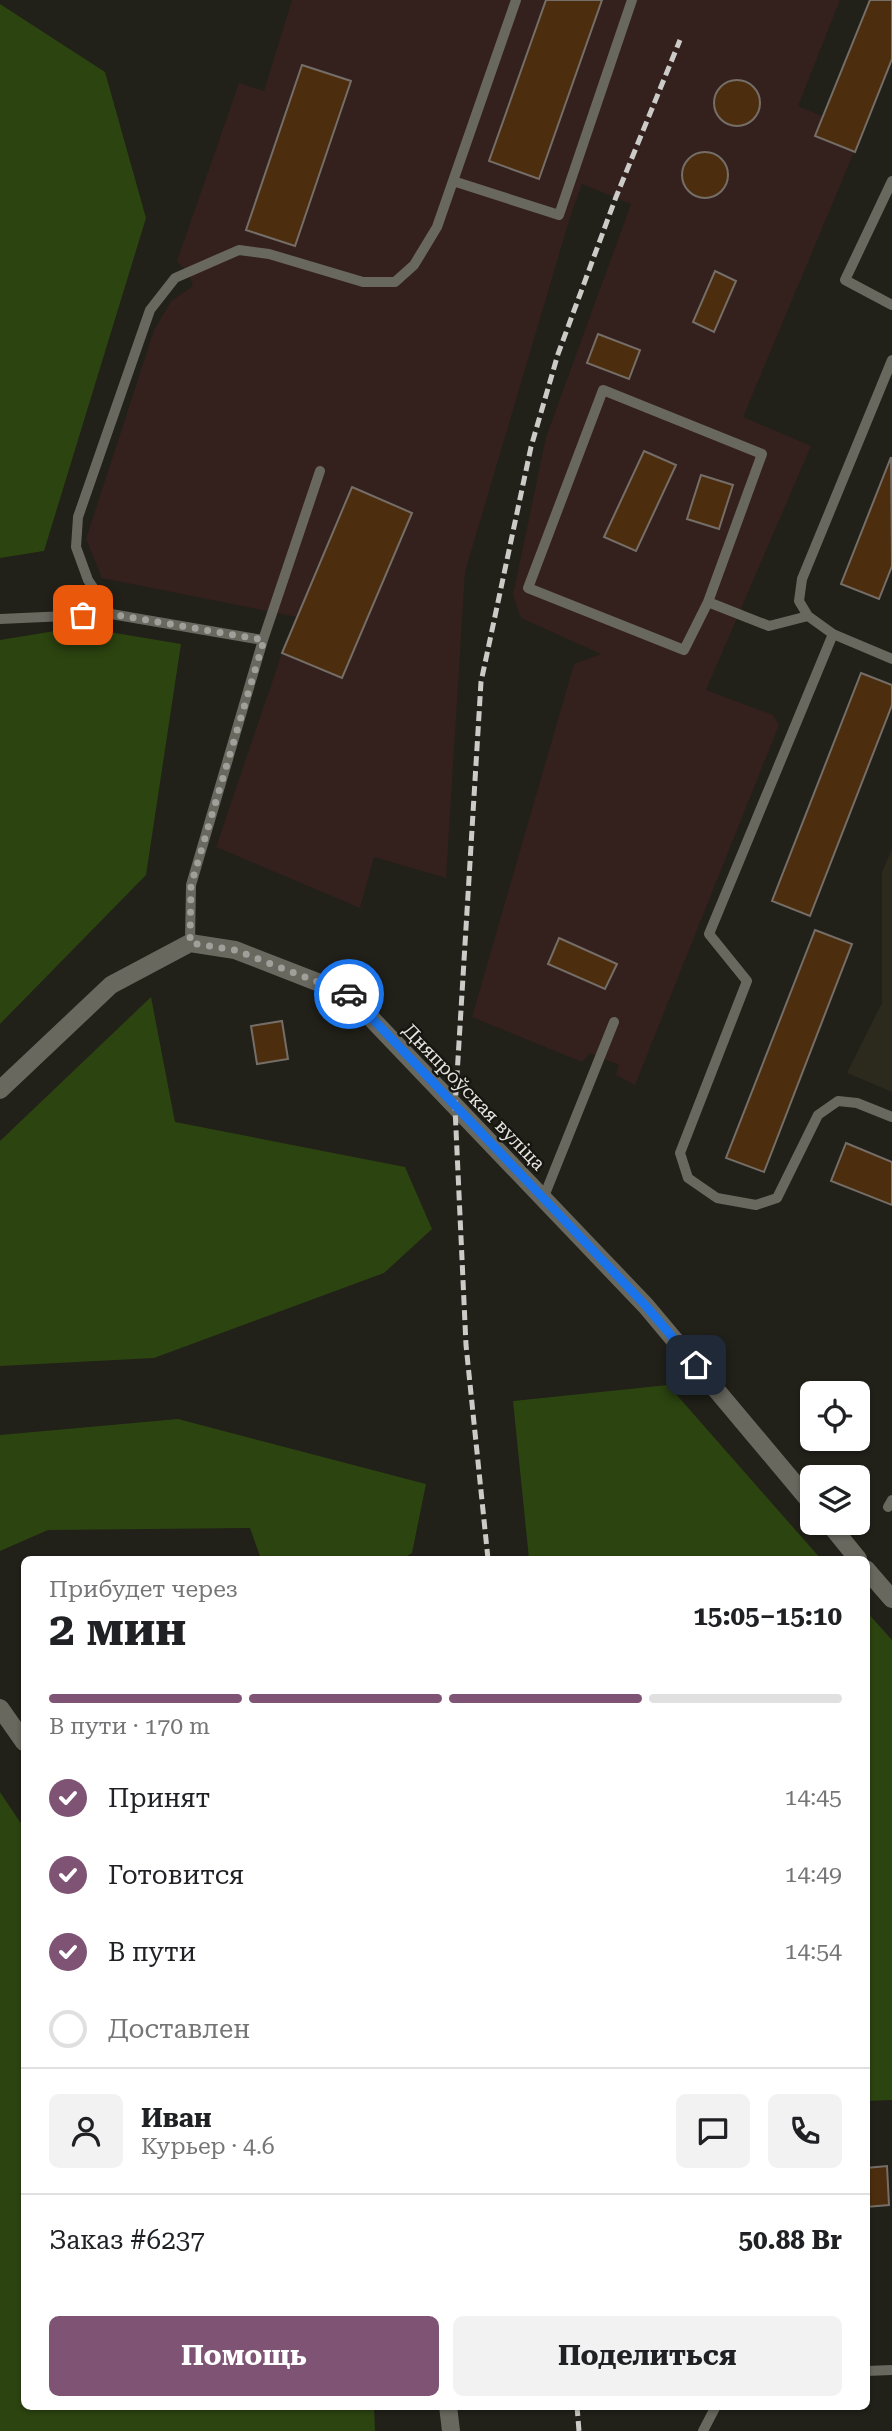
<!DOCTYPE html>
<html lang="ru">
<head>
<meta charset="utf-8">
<style>
	:root { --surface:#fff; --page:#f2f2f2; --text:#202124; --muted:#757577; --line:#e0e0e0; --accent:#7f5373 }
	body { margin:0; font-family:"Roboto Serif",serif; background:var(--page); color:var(--text); height:100vh; display:flex; flex-direction:column; font-size:26px; white-space:nowrap }
	* { box-sizing:border-box; margin:0 }
	p { font-size:23px; color:var(--muted) }
	.icon { flex:none; width:38px; height:38px; fill:none; stroke:currentColor; stroke-width:2; stroke-linecap:round; stroke-linejoin:round }
	.map { position:relative; flex:1; overflow:hidden }
	.panel { position:absolute; left:21px; top:1556px; width:849px; height:854px; display:flex; flex-direction:column; background:var(--surface); border-radius:10px; box-shadow:0 2px 5px #0004 }
	.panel>* { flex:none }
	.fabs { position:absolute; left:800px; top:1381px; display:grid; gap:14px }
	.fabs a { display:grid; place-items:center; width:70px; height:70px; border-radius:10px; background:var(--surface); box-shadow:0 2px 5px #0004; font-size:35px }
	.pin { position:absolute; display:grid; place-items:center; width:60px; height:60px; color:#fff; margin:-30px; border-radius:14px; box-shadow:0 4px 10px #0006 }
	.courier { position:absolute; display:grid; place-items:center; width:70px; height:70px; margin:-35px; border:5px solid #1a73e8; border-radius:50%; background:#fff; color:#222; box-shadow:0 2px 9px #0007 }
	.headline em { font-style:normal; font-weight:700 }
	.headline div { display:flex; flex-direction:column-reverse }
	.headline { display:flex; align-items:center; justify-content:space-between; height:119px; padding:0 28px }
	h1 { font-size:46px; font-weight:700; line-height:52px }
	.bar { display:grid; grid-template-columns:repeat(4,1fr); gap:10px 7px; align-content:center; height:84px; padding:0 28px }
	.bar i { height:9px; border-radius:5px; background:var(--line) }
	.bar .active { background:var(--accent) }
	.bar p { grid-column:span 4 }
	.line { display:flex; align-items:center; gap:18px; padding:0 28px; border-top:2px solid var(--line) }
	.line div { flex:1 }
	.round { display:grid; place-items:center; flex:none; width:74px; height:74px; border-radius:10px; background:var(--page) }
	ol { padding:0 28px; list-style:none }
	li { display:flex; align-items:center; gap:21px; height:77px }
	li p { margin-inline-start:auto }
	li .icon { padding:7px; border-radius:50%; background:var(--accent); color:#fff; stroke-width:4 }
	li:last-child { color:var(--muted) }
	li i { width:38px; height:38px; border:4px solid var(--line); border-radius:50% }
	.action { display:flex; gap:14px; margin-top:auto; padding:14px 28px }
	.action a { flex:1; height:80px; border-radius:10px; background:var(--accent); color:#fff; font-size:28px; font-weight:700; line-height:80px; text-align:center }
	.action a+a { background:var(--page); color:var(--text) }
	.map>svg:first-child { display:block }
	.built { fill:#2c291d }
	.industrial { fill:#34211d }
	.green { fill:#2c4410 }
	.building { fill:#4c2e0e; stroke:#756e68; stroke-width:2 }
	.lines { fill:none; stroke-linecap:round; stroke-linejoin:round }
	.service { stroke:#69685f; stroke-width:10 }
	.tertiary { stroke:#69685f; stroke-width:18 }
	.rail { stroke:#cccbc7; stroke-width:5; stroke-dasharray:10 5; stroke-linecap:butt }
	.done { stroke:#a09f9a; stroke-width:7; stroke-dasharray:0 12.6 }
	.route { stroke:#1a73e8; stroke-width:9 }
	.labels { text-anchor:middle; dominant-baseline:central; stroke-width:5; stroke-linejoin:round; paint-order:stroke }
	.street-label { font-size:19px; fill:#e5e4e0; stroke:#181610 }
</style>
</head>
<body>
<div class="map">
<svg width="892" height="2431" viewBox="0 0 892 2431">
	<rect width="100%" height="100%" fill="#212019"/>
	<path class="built" d="M892,849V1092L847,1073L882,1003V872Z"/>
	<path class="industrial" d="M292,0H840L798,106L862,133L743,417L811,446L706,690L773,715L779,725L635,1085L616,1075L619,1065L590,1053L582,1062L472,1017L574,664L601,654L521,618L513,595L546,437L631,204L582,184L571,214L465,572L446,878L374,857L360,908L216,847L282,653L297,617L102,578L86,539L154,330L171,301L193,286L188,272L177,261L239,83L264,91Z"/>
	<path class="green" d="M0,4L105,72L146,218L44,551L0,558Z
		M79,627L181,644L146,875L0,1024V640Z
		M151,997L175,1122L405,1167L432,1229L384,1273L154,1358L0,1366V1141Z
		M668,1385L821,1559H529L513,1401Z
		M178,1419L426,1484L412,1553L402,1559H261L250,1528L48,1530L0,1551V1435Z
		M866,1611L892,1640V2100L866,2101Z
		M0,1792L24,1828V2406H374L375,2431H0Z"/>
	<path class="building" d="M546,0H602L539,179L489,161Z
		M870,0H892V59L855,152L815,136Z
		M302,65L351,81L295,246L246,230Z
		M714 103a23 23 0 1 1 46 0a23 23 0 1 1-46 0Z
		M682 175a23 23 0 1 1 46 0a23 23 0 1 1-46 0Z
		M715,271L736,281L714,332L693,322Z
		M598,334L640,350L629,379L587,363Z
		M644,451L676,465L636,551L604,537Z
		M891,457L892,566L879,599L841,584Z
		M701,475L733,485L719,529L687,519Z
		M352,487L412,513L342,678L282,653Z
		M861,673L892,685V705L810,916L772,901Z
		M815,930L852,944L764,1172L726,1158Z
		M559,938L617,964L605,989L548,964Z
		M282,1021L288,1059L257,1064L251,1026Z
		M846,1143L892,1162V1205L831,1181Z
		M887,2166L889,2205L866,2207V2168Z"/>
	<g class="lines">
		<path class="service" d="M453,181L559,215L632,0
			M892,181L845,280L892,305
			M708,602L684,650L528,588L603,390L762,454L708,602L769,626L808,616
			M0,619L111,614
			M833,634L808,616L799,601L802,579L892,360
			M263,640L111,614L88,580L76,547L78,517L150,310L175,278L239,250L269,254L363,282H395L414,265L437,227L516,0
			M892,659L833,634L709,934L747,981L680,1153L688,1178L717,1198L756,1205L777,1198L818,1115L838,1101L857,1103L892,1117
			M190,943L191,885L263,640L320,471
			M543,1199L614,1022
			M888,1507L892,1500
			M866,2371L892,2370
			M703,2431L716,2406"/>
		<path class="tertiary" d="M0,1090L111,985L190,943L235,950L348,994L646,1306L812,1504
			M828,1522L858,1559
			M866,1569L892,1599
			M0,1708L24,1742
			M448,2406L451,2431"/>
		<path class="rail" d="M488,1559L466,1345L455,1108L481,682L531,447L558,354L616,197L680,40
			M577,2406L579,2431"/>
	</g>
	<g class="lines">
		<path class="done" d="M83,615L111,614L264,640L191,885L190,943L235,950L349,994"/>
		<path class="route" d="M349,994L646,1306L696,1365"/>
	</g>
	<g class="labels">
		<g class="street-label">
			<text transform="translate(474 1097) rotate(46)">Дняпроўская вуліца</text>
		</g>
	</g>
</svg>
<div class="fabs">
<a><svg class="icon" aria-label="locate" viewBox="0 0 24 24"><circle cx="12" cy="12" r="6"/><path d="M12 2v4M12 18v4M2 12h4M18 12h4"/></svg></a>
<a><svg class="icon" aria-label="layers" viewBox="0 0 24 24"><path d="M12 4l9 5-9 5-9-5zM3 14l9 5 9-5"/></svg></a>
</div>
<div class="pin" style="left:83px;top:615px;background:#ea580c"><svg class="icon" aria-label="bag" viewBox="0 0 24 24"><path d="M5 8h14l-1 12H6zM9 8a3 3 0 0 1 6 0"/></svg></div>
<div class="pin" style="left:696px;top:1365px;background:#1f2937"><svg class="icon" aria-label="home" viewBox="0 0 24 24"><path d="M3 11l9-7 9 7M6 9v11h12V9"/></svg></div>
<div class="courier" style="left:349px;top:994px"><svg class="icon" aria-label="car" viewBox="0 0 24 24"><path d="M5 17H2v-5l4-1 3-4h7l3 4 3 1v5h-3M9 17h6M6 11h13"/><circle cx="7" cy="17" r="2"/><circle cx="17" cy="17" r="2"/></svg></div>
<section class="panel">
<div class="headline"><div><h1>2 мин</h1><p>Прибудет через</p></div><em>15:05–15:10</em></div>
<div class="bar"><i class="active"></i><i class="active"></i><i class="active"></i><i></i><p>В пути · 170 m</p></div>
<ol>
<li><svg class="icon" aria-label="check" viewBox="0 0 24 24"><path d="M5 12l5 5 9-10"/></svg>Принят<p>14:45</p></li>
<li><svg class="icon" aria-label="check" viewBox="0 0 24 24"><path d="M5 12l5 5 9-10"/></svg>Готовится<p>14:49</p></li>
<li><svg class="icon" aria-label="check" viewBox="0 0 24 24"><path d="M5 12l5 5 9-10"/></svg>В пути<p>14:54</p></li>
<li><i></i>Доставлен</li>
</ol>
<div class="line" style="height:126px"><a class="round"><svg class="icon" aria-label="person" viewBox="0 0 24 24"><circle cx="12" cy="8" r="4"/><path d="M4 21q1-7 8-7t8 7"/></svg></a><div><b>Иван</b><p>Курьер · 4.6</p></div><a class="round"><svg class="icon" aria-label="chat" viewBox="0 0 24 24"><path d="M4 5h16v11H9l-5 4z"/></svg></a><a class="round"><svg class="icon" aria-label="phone" viewBox="0 0 24 24"><path d="M5 4h4l2 5-3 2q2 4 5 5l2-3 5 2v4C11 20 4 13 5 4z"/></svg></a></div>
<div class="line" style="height:91px"><div>Заказ #6237</div><b>50.88 Br</b></div>
<div class="action"><a>Помощь</a><a>Поделиться</a></div>
</section>
</div>
</body>
</html>
